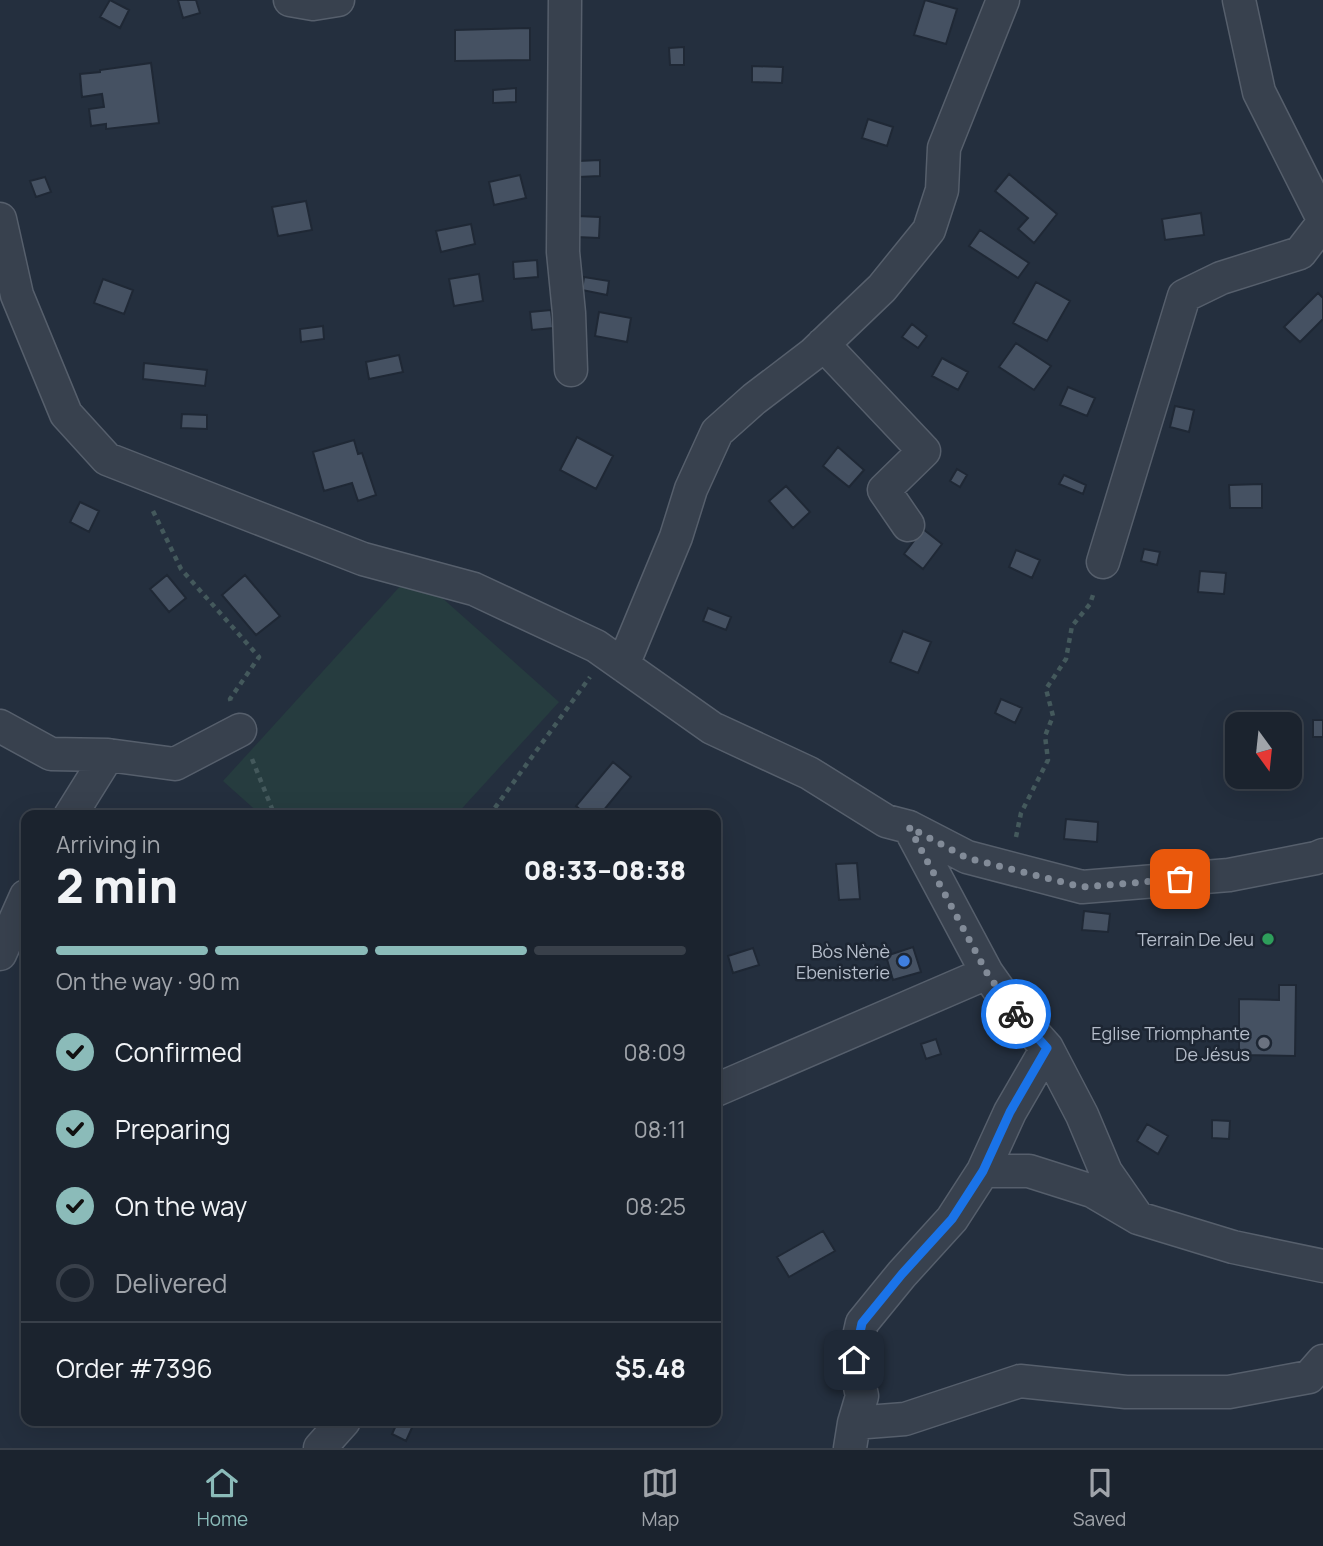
<!DOCTYPE html>
<html lang="en">
<head>
<meta charset="utf-8">
<style>
	:root { --surface:#1b232e; --page:#242b36; --text:#f1f3f6; --muted:#a0a4aa; --line:#39404a; --accent:#8bbbb9 }
	body { margin:0; font-family:Manrope,sans-serif; background:var(--page); color:var(--text); height:100vh; display:flex; flex-direction:column; font-size:26px; white-space:nowrap }
	* { box-sizing:border-box; margin:0 }
	p { font-size:23px; color:var(--muted) }
	.icon { flex:none; width:38px; height:38px; fill:none; stroke:currentColor; stroke-width:2; stroke-linecap:round; stroke-linejoin:round }
	.map { position:relative; flex:1; overflow:hidden }
	.panel { position:absolute; left:21px; top:810px; width:700px; height:616px; display:flex; flex-direction:column; background:var(--surface); border-radius:14px; box-shadow:0 7px 28px #0002,0 0 0 2px var(--line) }
	.panel>* { flex:none }
	.needle { width:46px; rotate:165deg }
	.buttons { position:absolute; left:1225px; top:712px; display:grid; gap:14px }
	.buttons a { display:grid; place-items:center; width:77px; height:77px; border-radius:14px; background:var(--surface); box-shadow:0 7px 28px #0002,0 0 0 2px var(--line); font-size:35px }
	.pin { position:absolute; display:grid; place-items:center; width:60px; height:60px; color:#fff; margin:-30px; border-radius:14px; box-shadow:0 4px 10px #0006 }
	.courier { position:absolute; display:grid; place-items:center; width:70px; height:70px; margin:-35px; border:5px solid #1a73e8; border-radius:50%; background:#fff; color:#222; box-shadow:0 2px 9px #0007 }
	.head em { font-style:normal; font-weight:800 }
	.head div { display:flex; flex-direction:column-reverse }
	.head { display:flex; align-items:center; justify-content:space-between; height:119px; padding:0 35px }
	h1 { font-size:46px; font-weight:800; line-height:52px }
	.bar { display:grid; grid-template-columns:repeat(4,1fr); gap:10px 7px; align-content:center; height:84px; padding:0 35px }
	.bar i { height:9px; border-radius:5px; background:var(--line) }
	.bar .on { background:var(--accent) }
	.bar p { grid-column:span 4 }
	.line { display:flex; align-items:center; gap:18px; padding:0 35px; border-top:2px solid var(--line) }
	.line div { flex:1 }
	ol { padding:0 35px; list-style:none }
	li { display:flex; align-items:center; gap:21px; height:77px }
	li p { margin-inline-start:auto }
	li .icon { padding:7px; border-radius:50%; background:var(--accent); color:#111; stroke-width:4 }
	li:last-child { color:var(--muted) }
	li i { width:38px; height:38px; border:4px solid var(--line); border-radius:50% }
	.tabs { display:flex; justify-content:space-around; align-items:center; height:98px; border-top:2px solid var(--line); background:var(--surface); font-size:19px; color:var(--muted) }
	.tabs a { display:grid; justify-items:center; gap:4px }
	.tabs .on { color:var(--accent) }
	.map>svg:first-child { display:block }
	.green { fill:#263c3f }
	.building { fill:#455162; stroke:#1f2835; stroke-width:2 }
	.lines { fill:none; stroke-linecap:round; stroke-linejoin:round }
	.street-casing { stroke:#565f6c; stroke-width:35 }
	.path { stroke:#44595c; stroke-width:4.5; stroke-dasharray:5 5; stroke-linecap:butt }
	.street { stroke:#38414e; stroke-width:32 }
	.done { stroke:#828b98; stroke-width:7; stroke-dasharray:0 12.6 }
	.route { stroke:#1a73e8; stroke-width:9 }
	.leisure-dot { fill:#2e9e5b; stroke:#1d2633; stroke-width:2.5 }
	.shop-dot { fill:#3f7fe0; stroke:#1d2633; stroke-width:2.5 }
	.worship-dot { fill:#6b7280; stroke:#1d2633; stroke-width:2.5 }
	.labels { text-anchor:middle; dominant-baseline:central; stroke-width:5; stroke-linejoin:round; paint-order:stroke }
	.poi-label { font-size:18px; fill:#b4bcc9; stroke:#1d2633; text-anchor:end }
</style>
</head>
<body>
<div class="map">
<svg width="1323" height="1448" viewBox="0 0 1323 1448">
	<rect width="100%" height="100%" fill="#242f3e"/>
	<path class="green" d="M413,572L559,702L456,815H261L223,781Z"/>
	<path class="building" d="M110,0L129,10L120,28L100,17Z
		M178,0H196L200,13L183,18Z
		M925,0L957,9L946,44L914,35Z
		M530,28V60L455,61V30Z
		M684,47V65H670L669,48Z
		M151,63L159,123L106,129V124L91,126L89,109L104,107L102,94L82,97L80,74L100,72V70Z
		M752,66L783,67L782,83L752,82Z
		M516,88V102L493,103V90Z
		M868,119L893,127L887,146L862,138Z
		M600,160V176L578,177V161Z
		M1009,174L1057,214L1034,243L1018,229L1028,218L995,191Z
		M520,175L526,198L494,205L489,182Z
		M45,177L51,192L36,197L30,181Z
		M306,201L312,230L278,236L272,207Z
		M1201,213L1204,235L1165,240L1162,219Z
		M577,216L600,217L599,238L576,237Z
		M471,224L475,244L441,252L436,231Z
		M980,230L1029,263L1018,278L969,246Z
		M537,260L538,277L514,279L513,262Z
		M479,274L483,301L454,306L449,279Z
		M584,277L609,281L607,295L582,290Z
		M103,279L133,290L124,314L94,303Z
		M1036,282L1070,301L1047,341L1013,323Z
		M1318,293L1323,298V319L1300,342L1284,327Z
		M551,310L553,328L532,330L530,312Z
		M599,312L631,318L627,342L595,336Z
		M912,324L927,336L918,348L902,337Z
		M323,326L324,339L301,342L300,329Z
		M1016,343L1051,366L1034,390L999,367Z
		M399,355L403,372L369,379L366,362Z
		M942,358L968,372L958,390L932,376Z
		M144,363L207,370L205,386L143,379Z
		M1068,387L1095,398L1087,416L1060,405Z
		M1175,406L1194,410L1189,432L1170,427Z
		M182,414L207,415V429L181,428Z
		M577,437L613,456L596,489L560,470Z
		M354,440L358,454L362,453L376,495L358,501L352,483L324,491L313,452Z
		M838,447L864,470L849,487L823,466Z
		M957,469L967,475L960,487L950,481Z
		M1064,475L1086,485L1083,494L1059,484Z
		M1262,484V508H1230L1229,485Z
		M786,486L810,512L793,528L769,501Z
		M80,502L99,511L89,532L70,522Z
		M923,529L942,544L923,569L904,554Z
		M1144,549L1160,552L1157,565L1141,561Z
		M1016,550L1040,560L1032,578L1009,567Z
		M1200,571L1226,573L1224,594L1198,592Z
		M167,575L186,598L169,612L150,589Z
		M245,575L280,616L256,635L222,595Z
		M708,608L731,617L726,630L703,621Z
		M903,631L931,642L918,673L890,662Z
		M1001,699L1022,708L1015,723L995,713Z
		M1313,720H1323V737H1313Z
		M613,762L631,777L599,816H588L576,806Z
		M1066,819L1098,822L1097,842L1064,839Z
		M857,863L860,899L839,900L836,864Z
		M1084,911L1110,914L1108,932L1082,930Z
		M913,947L921,972L893,980L886,956Z
		M753,948L759,965L733,973L728,956Z
		M1279,985H1296L1295,1056L1239,1055V999L1279,1000Z
		M936,1039L941,1054L926,1059L921,1044Z
		M1212,1120L1230,1121L1229,1139L1212,1138Z
		M1147,1124L1168,1136L1158,1154L1137,1141Z
		M823,1231L835,1251L789,1277L777,1257Z
		M398,1421H415L406,1441L392,1434Z"/>
	<g class="lines">
		<defs>
			<path id="street" d="M290,0L313,4L338,0
				M565,0L563,252L569,313L571,370
				M1239,0L1259,92L1323,219
				M0,219L17,295L66,414L107,459L363,559L474,589L596,646L712,728L809,773L886,821L909,827L987,973L1014,1011L1047,1048L1082,1115L1106,1172L1138,1218
				M823,344L924,451L884,490L908,525
				M1103,562L1184,296L1221,278L1300,253L1323,223
				M623,665L676,537L691,489L717,432L754,399L813,354L882,288L929,230L942,190L944,148L1003,0
				M0,726L51,754L108,755L175,764L240,730
				M70,816L108,755
				M909,827L967,857L1082,887L1229,875L1316,858L1323,855
				M0,954L26,896
				M716,1090L987,973
				M983,1171L1010,1112L1047,1048
				M854,1423L862,1396L854,1359L862,1323L902,1274L952,1219L983,1171H1029L1092,1191L1138,1218L1233,1247L1323,1266
				M320,1448L344,1421
				M850,1448L854,1423L905,1419L1020,1381L1126,1392H1229L1309,1377L1323,1361"/>
		</defs>
		<use href="#street" class="street-casing"/>
		<path class="path" d="M153,511L181,569L259,657L230,699L231,702
			M252,759L275,816
			M489,816L590,677
			M1016,837L1021,813L1048,760L1045,736L1053,716L1046,689L1066,659L1072,626L1090,604L1094,592"/>
		<use href="#street" class="street"/>
	</g>
	<g class="lines">
		<path class="done" d="M1016,1014L987,973L909,827L967,858L1082,887L1180,879"/>
		<path class="route" d="M854,1360L862,1323L902,1274L952,1219L983,1171L1010,1112L1047,1048L1016,1014"/>
	</g>
	<circle class="leisure-dot" cx="1268" cy="939" r="7"/>
	<circle class="shop-dot" cx="904" cy="961" r="7"/>
	<circle class="worship-dot" cx="1264" cy="1043" r="7"/>
	<g class="labels">
		<g class="poi-label">
			<text x="1254" y="939">Terrain De Jeu</text>
			<text x="890" y="951">Bòs Nènè<tspan x="890" dy="21">Ebenisterie</tspan></text>
			<text x="1250" y="1033">Eglise Triomphante<tspan x="1250" dy="21">De Jésus</tspan></text>
		</g>
	</g>
</svg>
<div class="buttons">
<a><svg class="needle" viewBox="-14 -14 28 28"><path d="M0-13l5 13h-10z" fill="#e53935"/><path d="M0 13l5-13h-10z" fill="#a0a4aa"/></svg></a>
</div>
<div class="pin" style="left:1180px;top:879px;background:#ea580c"><svg class="icon" aria-label="bag" viewBox="0 0 24 24"><path d="M5 8h14l-1 12H6zM9 8a3 3 0 0 1 6 0"/></svg></div>
<div class="pin" style="left:854px;top:1360px;background:#1f2937"><svg class="icon" aria-label="home" viewBox="0 0 24 24"><path d="M3 11l9-7 9 7M6 9v11h12V9"/></svg></div>
<div class="courier" style="left:1016px;top:1014px"><svg class="icon" aria-label="bike" viewBox="0 0 24 24"><circle cx="6" cy="16" r="4"/><circle cx="18" cy="16" r="4"/><path d="M6 16l4-8h5l3 8M10 8l3 8H6M13 5h3"/></svg></div>
<section class="panel">
<div class="head"><div><h1>2 min</h1><p>Arriving in</p></div><em>08:33–08:38</em></div>
<div class="bar"><i class="on"></i><i class="on"></i><i class="on"></i><i></i><p>On the way · 90 m</p></div>
<ol>
<li><svg class="icon" aria-label="check" viewBox="0 0 24 24"><path d="M5 12l5 5 9-10"/></svg>Confirmed<p>08:09</p></li>
<li><svg class="icon" aria-label="check" viewBox="0 0 24 24"><path d="M5 12l5 5 9-10"/></svg>Preparing<p>08:11</p></li>
<li><svg class="icon" aria-label="check" viewBox="0 0 24 24"><path d="M5 12l5 5 9-10"/></svg>On the way<p>08:25</p></li>
<li><i></i>Delivered</li>
</ol>
<div class="line" style="height:91px"><div>Order #7396</div><b>$5.48</b></div>
</section>
</div>
<nav class="tabs">
<a class="on"><svg class="icon" aria-label="home" viewBox="0 0 24 24"><path d="M3 11l9-7 9 7M6 9v11h12V9"/></svg>Home</a>
<a><svg class="icon" aria-label="map" viewBox="0 0 24 24"><path d="M3 6l6-2 6 2 6-2v14l-6 2-6-2-6 2zM9 4v14M15 6v14"/></svg>Map</a>
<a><svg class="icon" aria-label="saved" viewBox="0 0 24 24"><path d="M7 4h10v16l-5-4-5 4z"/></svg>Saved</a>
</nav>
</body>
</html>
